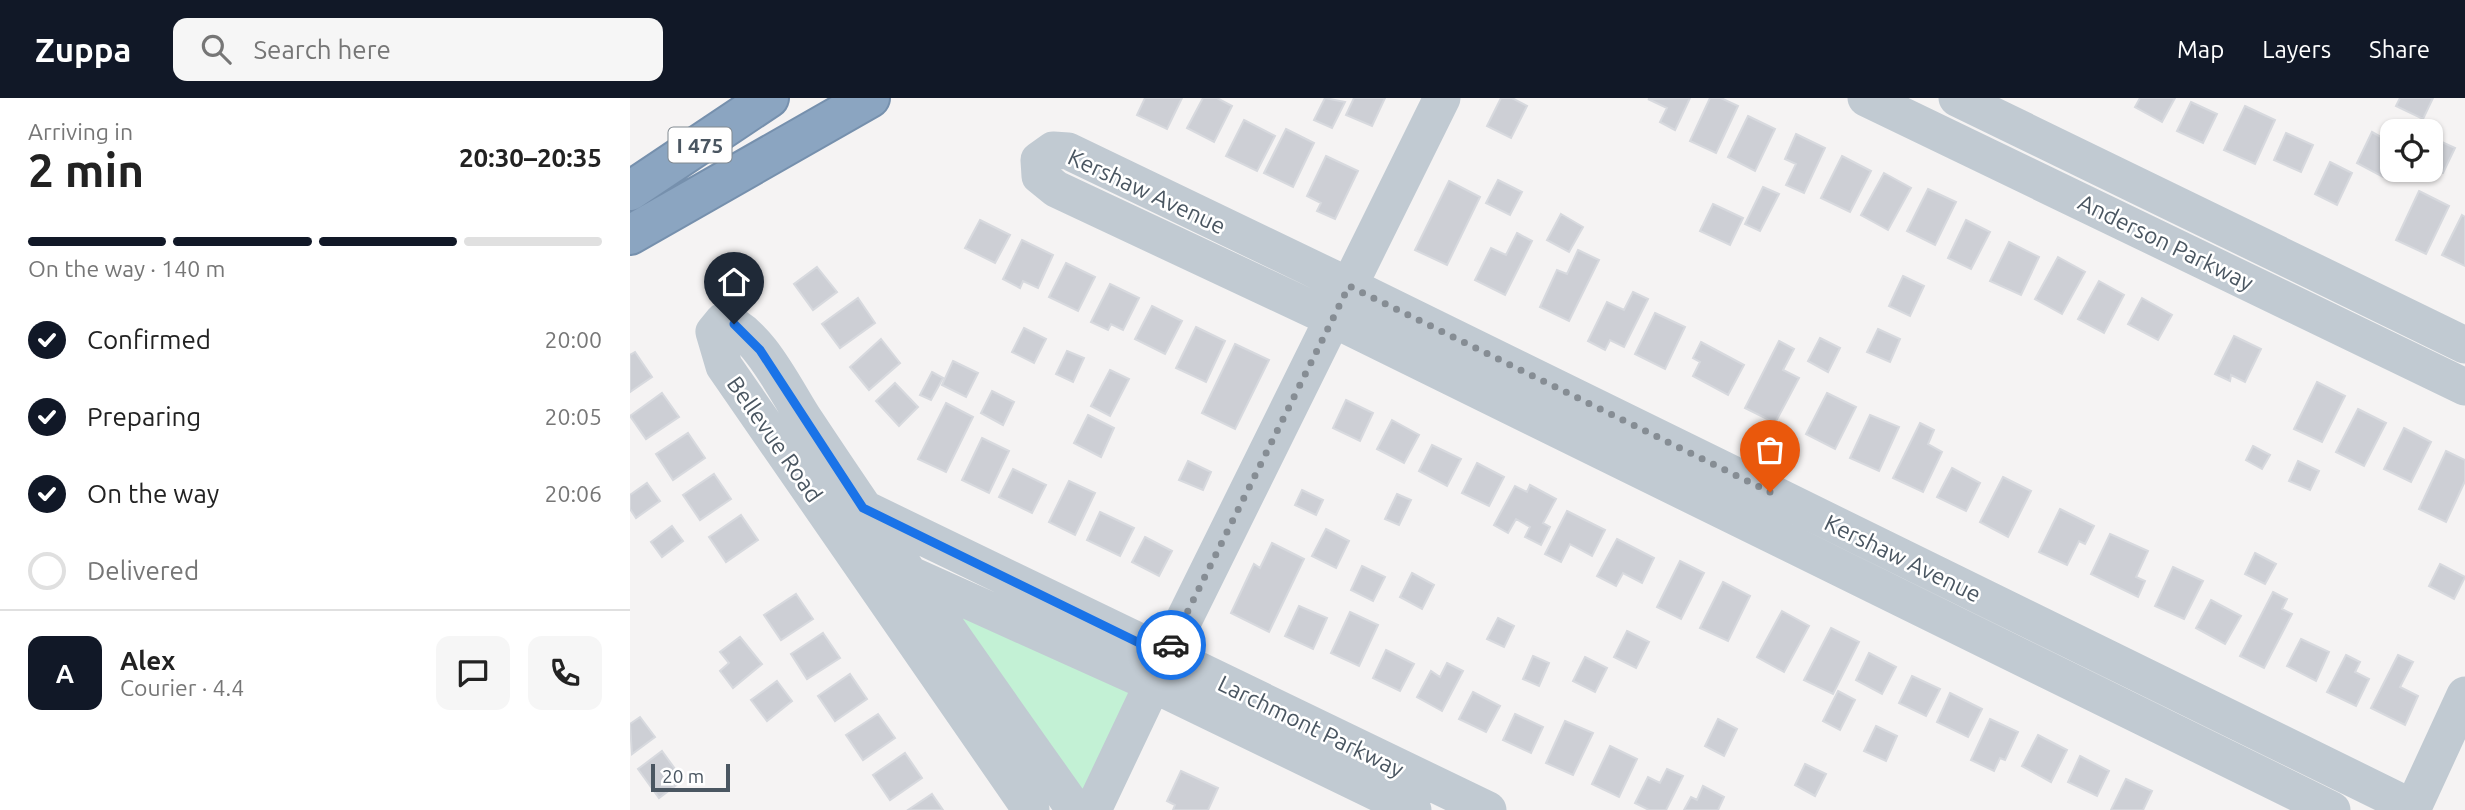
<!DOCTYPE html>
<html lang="en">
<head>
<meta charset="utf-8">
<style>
	:root { --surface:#fff; --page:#f6f6f6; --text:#222; --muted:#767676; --line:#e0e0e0; --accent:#111827 }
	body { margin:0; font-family:Ubuntu,sans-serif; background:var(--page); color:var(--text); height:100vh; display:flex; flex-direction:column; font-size:26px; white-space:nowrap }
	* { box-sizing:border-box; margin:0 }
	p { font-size:23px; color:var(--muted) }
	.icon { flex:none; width:38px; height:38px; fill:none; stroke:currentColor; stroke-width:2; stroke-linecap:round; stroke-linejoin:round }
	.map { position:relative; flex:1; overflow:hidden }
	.drawer { display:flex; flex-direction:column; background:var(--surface); width:630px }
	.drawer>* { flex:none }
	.controls { position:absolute; left:1750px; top:21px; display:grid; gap:14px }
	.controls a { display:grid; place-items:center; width:63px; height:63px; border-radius:14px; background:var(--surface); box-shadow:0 2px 5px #0004; font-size:35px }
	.scale { position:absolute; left:21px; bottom:18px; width:79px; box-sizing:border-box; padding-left:7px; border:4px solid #4a5661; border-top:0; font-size:19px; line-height:24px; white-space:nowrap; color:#4a5661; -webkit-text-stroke:5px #fff; paint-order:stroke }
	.pin { position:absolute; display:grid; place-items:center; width:60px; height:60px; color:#fff; margin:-72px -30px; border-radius:50% 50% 50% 0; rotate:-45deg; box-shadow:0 0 7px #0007 }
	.pin .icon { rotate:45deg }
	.courier { position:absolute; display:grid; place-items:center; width:70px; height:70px; margin:-35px; border:5px solid #1a73e8; border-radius:50%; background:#fff; color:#222; box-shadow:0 2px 9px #0007 }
	.summary em { font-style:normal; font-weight:700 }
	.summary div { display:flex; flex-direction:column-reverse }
	.summary { display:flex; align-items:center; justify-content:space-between; height:119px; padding:0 28px }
	h1 { font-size:46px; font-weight:700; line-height:52px }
	.bar { display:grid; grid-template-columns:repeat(4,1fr); gap:10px 7px; align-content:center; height:84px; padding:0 28px }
	.bar i { height:9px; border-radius:5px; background:var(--line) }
	.bar .active { background:var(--accent) }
	.bar p { grid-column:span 4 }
	.line { display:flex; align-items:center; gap:18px; padding:0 28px; border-top:2px solid var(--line) }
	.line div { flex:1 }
	.round { display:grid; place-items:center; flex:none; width:74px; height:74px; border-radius:14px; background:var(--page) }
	ol { padding:0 28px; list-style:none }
	li { display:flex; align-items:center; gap:21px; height:77px }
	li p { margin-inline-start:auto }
	li .icon { padding:7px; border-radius:50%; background:var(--accent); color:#fff; stroke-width:4 }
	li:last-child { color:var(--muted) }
	li i { width:38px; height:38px; border:4px solid var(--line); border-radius:50% }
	header { display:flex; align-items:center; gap:42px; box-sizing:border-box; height:98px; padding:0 35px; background:var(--accent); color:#fff }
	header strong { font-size:33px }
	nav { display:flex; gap:38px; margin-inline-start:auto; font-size:24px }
	.search { width:490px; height:63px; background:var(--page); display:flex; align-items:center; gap:18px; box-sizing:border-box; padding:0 24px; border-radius:14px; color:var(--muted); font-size:26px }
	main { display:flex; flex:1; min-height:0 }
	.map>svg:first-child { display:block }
	.green { fill:#c3f1d5 }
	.building { fill:#cdcfd5; stroke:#d7d9de; stroke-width:2 }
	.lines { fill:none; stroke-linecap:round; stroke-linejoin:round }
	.highway-casing { stroke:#7690ad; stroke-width:42 }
	.minor { stroke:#c1cad2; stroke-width:37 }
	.highway { stroke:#8ba5c1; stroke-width:38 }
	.done { stroke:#868d94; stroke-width:7; stroke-dasharray:0 12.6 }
	.route { stroke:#1a73e8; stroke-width:9 }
	.labels { text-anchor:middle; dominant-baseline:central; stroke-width:5; stroke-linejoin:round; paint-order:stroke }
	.shield { fill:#fff; stroke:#808990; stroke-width:2 }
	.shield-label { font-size:21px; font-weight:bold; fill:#4a5661 }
	.street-label { font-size:23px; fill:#4a5661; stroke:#fff }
</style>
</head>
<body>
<header>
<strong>Zuppa</strong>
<div class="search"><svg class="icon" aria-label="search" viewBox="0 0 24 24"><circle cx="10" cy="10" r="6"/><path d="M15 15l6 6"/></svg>Search here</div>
<nav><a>Map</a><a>Layers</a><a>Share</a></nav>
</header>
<main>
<section class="drawer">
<div class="summary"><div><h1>2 min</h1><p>Arriving in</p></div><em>20:30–20:35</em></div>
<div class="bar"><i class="active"></i><i class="active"></i><i class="active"></i><i></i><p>On the way · 140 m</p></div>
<ol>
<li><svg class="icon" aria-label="check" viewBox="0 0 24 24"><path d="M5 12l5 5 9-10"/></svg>Confirmed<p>20:00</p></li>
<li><svg class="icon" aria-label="check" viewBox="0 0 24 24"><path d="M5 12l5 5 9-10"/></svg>Preparing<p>20:05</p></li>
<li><svg class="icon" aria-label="check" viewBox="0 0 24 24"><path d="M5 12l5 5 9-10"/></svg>On the way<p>20:06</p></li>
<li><i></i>Delivered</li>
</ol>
<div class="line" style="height:126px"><b class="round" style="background:var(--accent);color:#fff">A</b><div><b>Alex</b><p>Courier · 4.4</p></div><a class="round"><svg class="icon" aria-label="chat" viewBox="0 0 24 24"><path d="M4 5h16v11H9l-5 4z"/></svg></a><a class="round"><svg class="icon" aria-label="phone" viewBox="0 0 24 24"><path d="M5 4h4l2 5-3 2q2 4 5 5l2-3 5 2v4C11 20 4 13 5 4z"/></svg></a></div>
</section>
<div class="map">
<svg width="1835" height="712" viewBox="0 0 1835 712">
	<rect width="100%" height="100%" fill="#f5f3f3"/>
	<path class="green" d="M328,507L514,589L458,712L322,520Z"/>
	<path class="building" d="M515,0H552L537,31L507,17Z
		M573,0H587L602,8L584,44L557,30Z
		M695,0L715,4L702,30L684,22Z
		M724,0H755L742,28L716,17Z
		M871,0H882L897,8L881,40L857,28Z
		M1060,0L1045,32L1030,24L1037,10L1018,1Z
		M1080,0H1091L1108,8L1086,55L1060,43Z
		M1510,0H1545L1532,24L1505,9Z
		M1770,0H1803L1793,21L1766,8Z
		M1561,4L1587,16L1573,45L1547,33Z
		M1615,8L1645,22L1625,66L1594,52Z
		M1118,18L1145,31L1125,73L1098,59Z
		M614,22L645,38L627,73L596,58Z
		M656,31L684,45L663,89L634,75Z
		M1742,34L1762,45V61L1753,79L1727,65Z
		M1656,35L1683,47L1671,74L1644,62Z
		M1166,36L1195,50L1174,95L1156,87L1166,66L1155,61Z
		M1801,39L1825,50L1813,75L1801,70Z
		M696,58L728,73L705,121L687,113L691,105L677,98Z
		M1212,58L1241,73L1220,114L1191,100Z
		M1700,64L1722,75L1707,107L1685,96Z
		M1254,75L1281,90L1258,132L1231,117Z
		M868,82L892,94L880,117L856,105Z
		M819,83L850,99L817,167L785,152Z
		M1133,89L1149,96L1130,133L1115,126Z
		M1298,91L1326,104L1305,147L1277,133Z
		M1789,93L1819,108L1796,156L1766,142Z
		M1083,106L1113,120L1100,147L1070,133Z
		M931,116L953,129L939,154L917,142Z
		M1832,117L1835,119V168L1812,157Z
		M350,122L380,137L365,165L335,150Z
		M1336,122L1360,134L1341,171L1318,160Z
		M887,135L902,143L875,197L845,182L861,150L876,157Z
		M392,142L423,157L408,190L393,183L390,190L373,181Z
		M1379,144L1409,159L1391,197L1360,183Z
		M948,152L969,162L939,223L910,209L927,172L937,176Z
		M1428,159L1455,174L1432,216L1405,201Z
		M436,165L465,179L448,213L419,199Z
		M187,169L207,194L183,212L164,186Z
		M1273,178L1294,188L1280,218L1259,208Z
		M1469,183L1494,197L1474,235L1448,221Z
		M480,186L509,200L493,232L481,226L478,232L461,224Z
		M1003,194L1018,201L994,249L980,242L975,252L958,243L977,204L994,212Z
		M228,200L245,225L210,250L192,226Z
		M1512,200L1542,217L1528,242L1498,226Z
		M522,208L552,223L535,256L505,241Z
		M1025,215L1055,229L1035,271L1005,256Z
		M566,229L595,243L576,284L546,270Z
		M394,230L416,241L404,265L382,254Z
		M1248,231L1270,241L1260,264L1237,254Z
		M1604,238L1631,251L1615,284L1601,277L1600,283L1585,276Z
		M1190,240L1210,250L1198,274L1178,263Z
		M251,241L270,265L239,292L220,269Z
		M1149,243L1164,251L1153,272L1169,280L1145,325L1115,310Z
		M1071,244L1114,267L1098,297L1063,278L1070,264L1063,260Z
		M605,246L639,262L605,331L572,315Z
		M437,253L454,260L443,284L426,276Z
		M5,254L22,279L0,294V257Z
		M323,263L348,275L336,299L312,287Z
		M480,272L499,281L480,318L461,308Z
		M302,274L313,280L301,302L290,297Z
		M1687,284L1715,298L1692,344L1664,331Z
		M265,285L288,309L269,328L246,303Z
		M362,293L384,304L373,327L351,315Z
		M32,295L49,319L16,341L0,318Z
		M1197,295L1226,309L1205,351L1176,336Z
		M716,302L743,315L730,343L703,330Z
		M316,305L343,319L316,374L288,361Z
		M1728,311L1756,325L1734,368L1706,354Z
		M458,317L484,330L471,359L444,345Z
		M1240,317L1269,329L1249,373L1220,360Z
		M762,322L789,337L774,365L747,351Z
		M1290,325L1304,332L1298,346L1312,354L1293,394L1263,380Z
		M1774,330L1801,344L1781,384L1754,371Z
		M58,335L75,360L43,382L26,356Z
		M352,340L379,353L359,395L332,382Z
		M802,347L831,361L817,388L789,373Z
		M1623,348L1640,357L1632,371L1616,362Z
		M1816,353L1835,362V383L1816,424L1789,411Z
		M558,363L581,374L573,392L549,382Z
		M1668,363L1689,373L1680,392L1659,383Z
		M847,365L874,379L859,408L832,395Z
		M1322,370L1350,385L1336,413L1307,399Z
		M383,371L416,387L402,415L369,399Z
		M84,376L101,401L70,422L53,397Z
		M1373,379L1401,393L1378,439L1350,424Z
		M439,383L465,395L445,437L419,424Z
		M17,385L30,403L6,420L0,411V397Z
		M900,387L926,401L913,425L920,429L911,447L895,439L900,429L886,421L878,435L864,427L885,388L897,394Z
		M672,392L693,402L686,417L665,407Z
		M767,396L781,402L769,427L755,421Z
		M1430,411L1464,428L1455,446L1449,443L1437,467L1409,454Z
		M937,413L975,432L962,458L940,446L931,464L915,456Z
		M470,414L504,430L490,458L457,442Z
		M111,417L128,442L96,464L79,439Z
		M42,428L53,443L32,459L21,444Z
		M696,431L719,443L706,470L682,458Z
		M1480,436L1518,453L1506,479L1515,483L1508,499L1461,476Z
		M515,439L542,453L529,478L502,464Z
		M987,441L1024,460L1012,485L993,475L986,488L967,478Z
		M642,445L674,461L639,534L601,515L624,466L630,470Z
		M1625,455L1646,466L1635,486L1615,476Z
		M1050,463L1074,475L1051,521L1027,509Z
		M1810,466L1835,479L1824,501L1799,488Z
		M732,468L755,479L743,503L721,492Z
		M1543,469L1573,483L1554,521L1525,508Z
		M782,475L804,487L792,511L770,499Z
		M1093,484L1120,498L1098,543L1070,530Z
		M1643,494L1657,501L1652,511L1662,516L1634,570L1610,558Z
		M166,496L183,521L151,542L134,517Z
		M1581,502L1611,518L1595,546L1566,530Z
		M669,508L697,520L683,551L655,538Z
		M1152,513L1179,528L1154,574L1127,559Z
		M720,514L748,527L729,568L701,555Z
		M868,520L884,528L874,549L857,541Z
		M1201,530L1229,544L1203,596L1174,582Z
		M997,533L1019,544L1006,570L984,559Z
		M193,535L210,560L177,581L161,556Z
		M110,539L132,566L103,590L90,573L99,565L90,554Z
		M1671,541L1699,554L1686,583L1657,568Z
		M756,552L784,566L770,593L743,580Z
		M1239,555L1266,569L1252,596L1226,582Z
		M1716,557L1730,564L1725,574L1739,581L1726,608L1697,594Z
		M1768,557L1783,564L1770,589L1788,598L1775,627L1741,610Z
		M903,558L919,565L909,588L893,581Z
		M955,559L977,570L965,594L943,583Z
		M817,565L833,573L812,613L787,599L801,573L810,579Z
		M220,576L237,601L205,623L188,598Z
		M1282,578L1310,591L1296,618L1269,605Z
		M147,583L162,603L137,623L121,602Z
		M1208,593L1225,602L1210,632L1193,623Z
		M843,594L870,608L856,634L829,621Z
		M1320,595L1352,611L1338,639L1307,624Z
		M248,616L265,640L233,662L216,637Z
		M885,616L913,629L901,655L873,642Z
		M10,619L25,639L2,656L0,626Z
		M1088,621L1107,631L1094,658L1075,648Z
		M1360,621L1388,634L1375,662L1370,660L1364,673L1341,662Z
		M935,623L963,635L943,677L916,665Z
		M1246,628L1267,638L1256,663L1234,653Z
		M1408,637L1437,652L1421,684L1392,668Z
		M980,648L1007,661L989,699L962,686Z
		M32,653L53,682L29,700L8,671Z
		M275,655L292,680L260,702L243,677Z
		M1450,658L1479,673L1467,698L1438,684Z
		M1175,666L1196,676L1185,698L1165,687Z
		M1037,671L1053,678L1036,712H1019L1005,705L1018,679L1030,685Z
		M551,673L588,690L578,712H543L545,707L537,703Z
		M1496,681L1522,693L1513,712H1481Z
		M1073,688L1094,699L1088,712H1054L1061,699L1067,702Z
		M302,696L313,712H278Z"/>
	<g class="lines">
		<defs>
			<path id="highway" d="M0,93L139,0
				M0,137L240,0"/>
		</defs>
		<use href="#highway" class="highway-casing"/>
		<path class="minor" d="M1236,0L1835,289
			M1327,0L1835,247
			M235,411L858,712
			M277,475L523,586L783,712
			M401,712L94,268L84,234L93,223C126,231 155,291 173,319C261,452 353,582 445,712
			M463,712L536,558L812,0
			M1702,712L703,221L426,91L410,78L409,62L423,52L438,53L719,188L1783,710
			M1782,712L1835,597"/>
		<use href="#highway" class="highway"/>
	</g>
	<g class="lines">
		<path class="done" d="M541,547L719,188L1140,394"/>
		<path class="route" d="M104,226L130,252L233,410L536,558L541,547"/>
	</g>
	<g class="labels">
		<rect class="shield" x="38.5" y="29.5" width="63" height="35" rx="5"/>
		<g class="shield-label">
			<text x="70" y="47">I 475</text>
		</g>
		<g class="street-label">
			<text transform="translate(517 93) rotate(25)">Kershaw Avenue</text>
			<text transform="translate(1536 144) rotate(26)">Anderson Parkway</text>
			<text transform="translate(145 341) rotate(55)">Bellevue Road</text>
			<text transform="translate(1273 460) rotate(26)">Kershaw Avenue</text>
			<text transform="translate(681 628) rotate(26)">Larchmont Parkway</text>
		</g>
	</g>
</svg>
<div class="controls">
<a><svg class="icon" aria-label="locate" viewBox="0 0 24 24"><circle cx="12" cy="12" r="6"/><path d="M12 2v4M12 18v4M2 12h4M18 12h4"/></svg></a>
</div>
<div class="scale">20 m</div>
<div class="pin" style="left:1140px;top:394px;background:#ea580c"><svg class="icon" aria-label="bag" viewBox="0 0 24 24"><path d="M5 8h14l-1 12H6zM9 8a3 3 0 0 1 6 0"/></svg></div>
<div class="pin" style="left:104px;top:226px;background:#1f2937"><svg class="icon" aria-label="home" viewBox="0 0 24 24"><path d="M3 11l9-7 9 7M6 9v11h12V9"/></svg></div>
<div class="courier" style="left:541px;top:547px"><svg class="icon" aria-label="car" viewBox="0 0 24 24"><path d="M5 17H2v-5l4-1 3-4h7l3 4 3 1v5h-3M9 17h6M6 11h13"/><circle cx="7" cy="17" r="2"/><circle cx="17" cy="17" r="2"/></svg></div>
</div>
</main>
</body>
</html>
